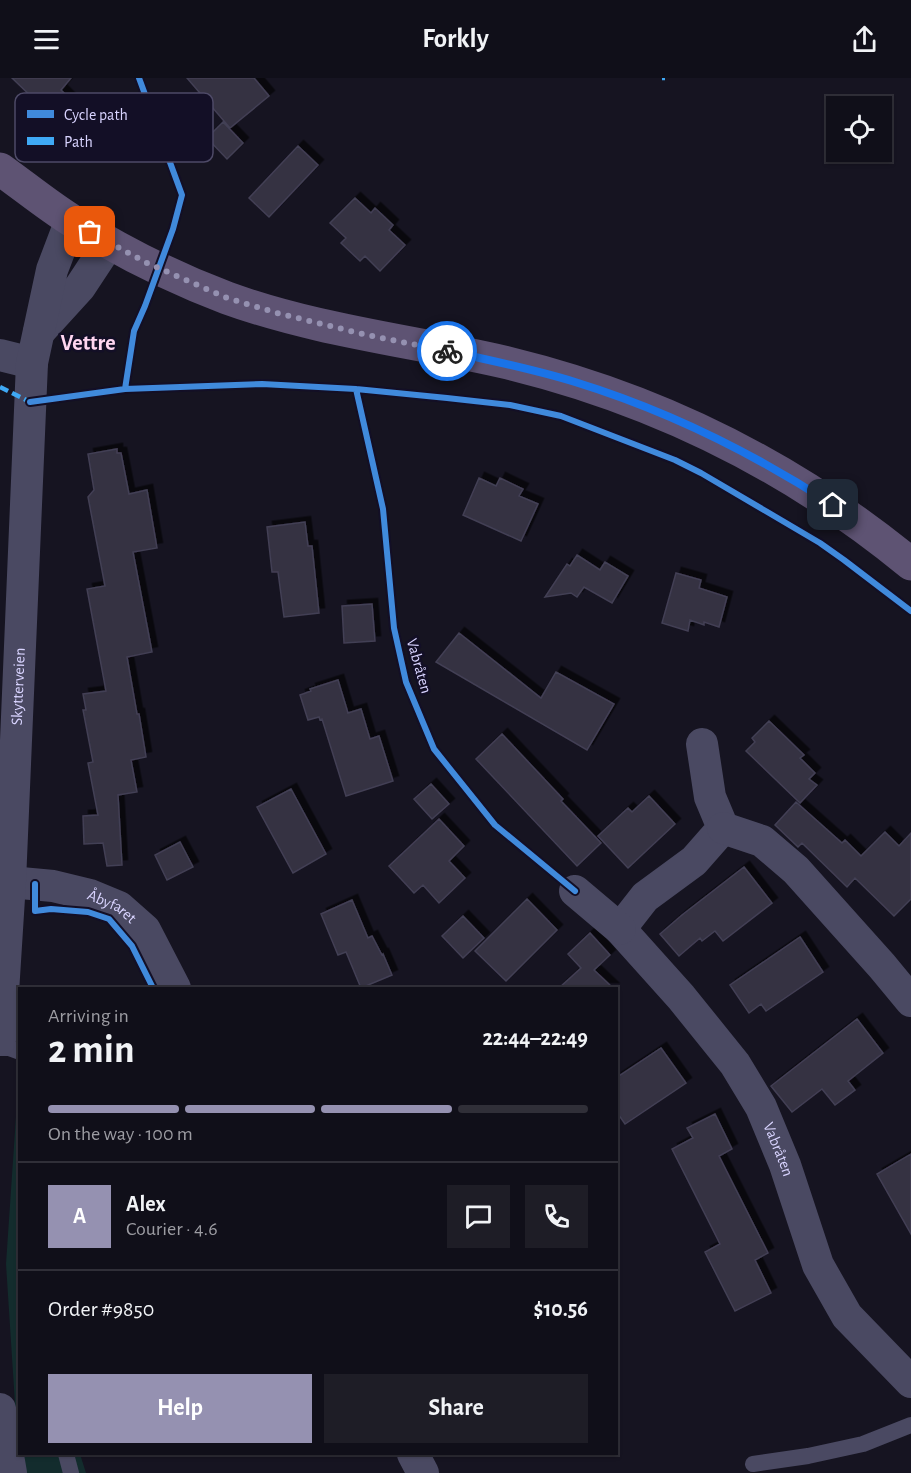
<!DOCTYPE html>
<html lang="en">
<head>
<meta charset="utf-8">
<style>
	:root { --surface:#100f19; --page:#1e1d26; --text:#f1f3f6; --muted:#9c9ca2; --line:#302f38; --accent:#9591b1 }
	body { margin:0; font-family:"Alegreya Sans",sans-serif; background:var(--page); color:var(--text); height:100vh; display:flex; flex-direction:column; font-size:22px; white-space:nowrap }
	* { box-sizing:border-box; margin:0 }
	p { font-size:20px; color:var(--muted) }
	.icon { flex:none; width:33px; height:33px; fill:none; stroke:currentColor; stroke-width:2; stroke-linecap:round; stroke-linejoin:round }
	.map { position:relative; flex:1; overflow:hidden }
	.side { position:absolute; left:18px; top:909px; width:600px; height:468px; display:flex; flex-direction:column; background:var(--surface); border-radius:0px; box-shadow:0 2px 4px #0004,0 0 0 2px var(--line) }
	.side>* { flex:none }
	.controls { position:absolute; left:826px; top:18px; display:grid; gap:12px }
	.controls a { display:grid; place-items:center; width:66px; height:66px; border-radius:0px; background:var(--surface); box-shadow:0 2px 4px #0004,0 0 0 2px var(--line); font-size:30px }
	.pin { position:absolute; display:grid; place-items:center; width:51px; height:51px; color:#fff; margin:-26px; border-radius:12px; box-shadow:0 3px 9px #0006 }
	.courier { position:absolute; display:grid; place-items:center; width:60px; height:60px; margin:-30px; border:4px solid #1a73e8; border-radius:50%; background:#fff; color:#222; box-shadow:0 2px 8px #0007 }
	.headline em { font-style:normal; font-weight:600 }
	.headline div { display:flex; flex-direction:column-reverse }
	.headline { display:flex; align-items:center; justify-content:space-between; height:102px; padding:0 30px }
	h1 { font-size:39px; font-weight:600; line-height:45px }
	.bar { display:grid; grid-template-columns:repeat(4,1fr); gap:9px 6px; align-content:center; height:72px; padding:0 30px }
	.bar i { height:8px; border-radius:4px; background:var(--line) }
	.bar .on { background:var(--accent) }
	.bar p { grid-column:span 4 }
	.line { display:flex; align-items:center; gap:15px; padding:0 30px; border-top:2px solid var(--line) }
	.line div { flex:1 }
	.round { display:grid; place-items:center; flex:none; width:63px; height:63px; border-radius:0px; background:var(--page) }
	.button { display:flex; gap:12px; margin-top:auto; padding:12px 30px }
	.button a { flex:1; height:69px; border-radius:0px; background:var(--accent); color:#fff; font-size:24px; font-weight:600; line-height:69px; text-align:center }
	.button a+a { background:var(--page); color:var(--text) }
	header { display:flex; justify-content:space-between; align-items:center; height:78px; padding:0 30px; background:var(--surface); font-size:27px; font-weight:600 }
	.map>svg:first-child { display:block }
	.green { fill:#132c2d }
	.building { fill:#343243; stroke:#433f54; stroke-width:1.5; filter:url(#shadow) }
	.lines { fill:none; stroke-linecap:round; stroke-linejoin:round }
	.lane { stroke:#4a4962; stroke-width:16 }
	.street { stroke:#4a4962; stroke-width:32 }
	.primary { stroke:#5e5373; stroke-width:33 }
	.quiet { stroke:#3fa9f5; stroke-width:4.5; stroke-dasharray:9 4.5; stroke-linecap:butt }
	.cycleway-casing { stroke:#130f26; stroke-width:10 }
	.cycleway { stroke:#408adc; stroke-width:6 }
	.done { stroke:#9591b1; stroke-width:6; stroke-dasharray:0 10.8 }
	.route { stroke:#1a73e8; stroke-width:8 }
	.labels { text-anchor:middle; dominant-baseline:central; stroke-width:5; stroke-linejoin:round; paint-order:stroke }
	.street-label { font-size:16px; fill:#d9d4ff; stroke:#130f26 }
	.district-label { font-size:22px; font-weight:bold; fill:#ffd6f0; stroke:#130f26 }
	.key { fill:#130f26; stroke:#4e4a67; stroke-width:1.5 }
	.key-label { font-size:16px; fill:#d9d4ff }
</style>
</head>
<body>
<header><svg class="icon" aria-label="menu" viewBox="0 0 24 24"><path d="M4 6h16M4 12h16M4 18h16"/></svg>Forkly<svg class="icon" aria-label="share" viewBox="0 0 24 24"><path d="M12 15V3M7 8l5-5 5 5M5 13v7h14v-7"/></svg></header>
<div class="map">
<svg width="911" height="1395" viewBox="0 0 911 1395">
	<defs>
		<filter id="shadow"><feDropShadow dx="5.5" dy="-5.5" stdDeviation="0" flood-color="#0009"/></filter>
	</defs>
	<rect width="100%" height="100%" fill="#161421"/>
	<path class="green" d="M19,994L20,1376H80L86,1395H23L18,1372L6,1186Z"/>
	<path class="building" d="M12,0H71L61,12L79,30L62,48Z
		M187,0H254L269,18L230,50Z
		M223,44L243,65L227,81L207,60Z
		M298,68L318,87L269,139L249,120Z
		M355,120L371,135L375,130L393,147L389,152L405,167L380,193L365,178L360,183L341,165L346,160L330,145Z
		M117,371V375H121L129,416L147,412L157,470L133,474L152,574L127,579L137,636H139L146,679L131,682L137,714L118,717L122,787L107,788L103,765L84,766L83,738L98,737L88,685L93,684L83,632H86L83,616L106,613L87,511L105,508L88,419L94,412L88,376Z
		M479,400L496,408L500,400L523,411L519,418L538,426L521,463L463,437Z
		M305,444L308,468H312L319,535L284,539L278,494H272L267,449Z
		M577,477L600,492L605,484L628,498L612,525L584,509L577,519L571,515L545,519L567,486L570,488Z
		M676,495L701,502L699,510L727,519L719,549L704,544V547L690,542L688,553L662,545Z
		M372,526L375,563L344,565L342,528Z
		M459,555L541,620L556,594L614,626L587,672L436,584Z
		M338,602L348,635L361,631L370,661L379,658L393,703L346,718L322,641L320,642L319,639L308,642L300,617L311,613L310,611Z
		M769,643L804,677L800,680L815,695L809,701L817,707L800,725L746,673L755,664L752,660Z
		M502,656L563,721L561,723L601,765L577,788L476,681Z
		M431,706L449,726L432,741L414,721Z
		M291,711L326,776L293,795L257,729Z
		M649,718L675,746L628,790L598,758L628,730L632,734Z
		M796,724L842,765L845,762L861,778L885,754L899,768L911,755V821L894,838L855,800L847,809L802,765L798,769L775,747Z
		M439,741L464,768L449,783L465,800L439,825L423,807L414,815L389,788Z
		M180,764L193,789L167,802L155,777Z
		M744,789L772,825L723,863L715,853L702,863L700,860L679,878L660,856L682,837Z
		M527,821L557,852L506,903L475,873Z
		M352,822L368,860L372,858L382,877L383,876L392,897L361,910L346,874L338,877L321,836Z
		M463,838L484,860L463,880L442,858Z
		M590,855L610,877L594,892L613,910H559L581,890L568,876Z
		M800,859L823,894L766,933L761,926L749,935L730,907Z
		M857,941L883,975L848,1003L855,1012L835,1027L822,1011L792,1034L771,1008Z
		M661,970L686,1005L625,1046L616,1033V1000Z
		M715,1036L732,1071L719,1078L768,1175L755,1182L771,1215L735,1233L705,1174L720,1166L672,1071L693,1060L687,1050Z
		M911,1076V1156L877,1096Z"/>
	<g class="lines">
		<path class="lane" d="M0,970H9L20,974
			M66,1376L71,1395
			M753,1386L808,1378L863,1366L911,1347"/>
		<g class="street">
			<path d="M39,254L80,209L109,165"/>
			<path d="M0,277L32,285"/>
			<path id="s1" d="M702,666L710,719L723,750L694,783L645,819L620,851L681,919L735,986L761,1029L785,1087L818,1187L847,1238L911,1304"/>
			<path d="M723,750L762,763L796,792L882,888L911,923"/>
			<path id="s2" d="M10,804L53,808L90,817L119,829L145,852L175,910"/>
			<path d="M575,813L620,851"/>
			<path id="s3" d="M0,962L10,804L32,285L52,192L71,142"/>
			<path d="M0,1331L11,1395"/>
			<path d="M413,1376L423,1395"/>
		</g>
		<path class="primary" d="M0,91C24,108 48,128 74,144C122,174 174,200 227,220C318,253 414,263 508,285C656,321 793,389 911,486"/>
		<path class="quiet" d="M662,0H665
			M0,309L30,324"/>
		<defs>
			<path id="cycleway" d="M125,311L134,253L145,228L173,151L182,117L139,0
				M356,311L383,431L394,550L406,604L434,671L495,747L575,813
				M30,324L125,311L262,306L356,311L447,320L510,327L561,338L675,382L701,395L820,465L844,482L911,533
				M35,806V833L51,831L88,834L109,841L132,868L153,910"/>
		</defs>
		<use href="#cycleway" class="cycleway-casing"/>
		<use href="#cycleway" class="cycleway"/>
	</g>
	<g class="lines">
		<path class="done" d="M90,154L147,185L227,220L277,235L367,257L447,273"/>
		<path class="route" d="M447,273C490,282 533,291 575,304C666,332 753,375 833,427"/>
	</g>
	<g class="labels">
		<g class="street-label">
			<text transform="translate(419 588) rotate(74)">Vabråten</text>
			<text stroke="none"><textPath href="#s3" startOffset="354">Skytterveien</textPath></text>
			<text stroke="none"><textPath href="#s2" startOffset="106">Åbyfaret</textPath></text>
			<text stroke="none"><textPath href="#s1" startOffset="506">Vabråten</textPath></text>
		</g>
		<g class="district-label">
			<text x="88" y="265">Vettre</text>
		</g>
	</g>
	<rect x="15" y="15" width="198" height="69" rx="9" class="key"/>
	<rect x="27" y="32" width="27" height="8" fill="#408adc"/>
	<rect x="27" y="59" width="27" height="8" fill="#3fa9f5"/>
	<g class="key-label">
		<text x="64" y="42">Cycle path</text>
		<text x="64" y="69">Path</text>
	</g>
</svg>
<div class="controls">
<a><svg class="icon" aria-label="locate" viewBox="0 0 24 24"><circle cx="12" cy="12" r="6"/><path d="M12 2v4M12 18v4M2 12h4M18 12h4"/></svg></a>
</div>
<div class="pin" style="left:90px;top:154px;background:#ea580c"><svg class="icon" aria-label="bag" viewBox="0 0 24 24"><path d="M5 8h14l-1 12H6zM9 8a3 3 0 0 1 6 0"/></svg></div>
<div class="pin" style="left:833px;top:427px;background:#1f2937"><svg class="icon" aria-label="home" viewBox="0 0 24 24"><path d="M3 11l9-7 9 7M6 9v11h12V9"/></svg></div>
<div class="courier" style="left:447px;top:273px"><svg class="icon" aria-label="bike" viewBox="0 0 24 24"><circle cx="6" cy="16" r="4"/><circle cx="18" cy="16" r="4"/><path d="M6 16l4-8h5l3 8M10 8l3 8H6M13 5h3"/></svg></div>
<section class="side">
<div class="headline"><div><h1>2 min</h1><p>Arriving in</p></div><em>22:44–22:49</em></div>
<div class="bar"><i class="on"></i><i class="on"></i><i class="on"></i><i></i><p>On the way · 100 m</p></div>
<div class="line" style="height:108px"><b class="round" style="background:var(--accent);color:#fff">A</b><div><b>Alex</b><p>Courier · 4.6</p></div><a class="round"><svg class="icon" aria-label="chat" viewBox="0 0 24 24"><path d="M4 5h16v11H9l-5 4z"/></svg></a><a class="round"><svg class="icon" aria-label="phone" viewBox="0 0 24 24"><path d="M5 4h4l2 5-3 2q2 4 5 5l2-3 5 2v4C11 20 4 13 5 4z"/></svg></a></div>
<div class="line" style="height:78px"><div>Order #9850</div><b>$10.56</b></div>
<div class="button"><a>Help</a><a>Share</a></div>
</section>
</div>
</body>
</html>
